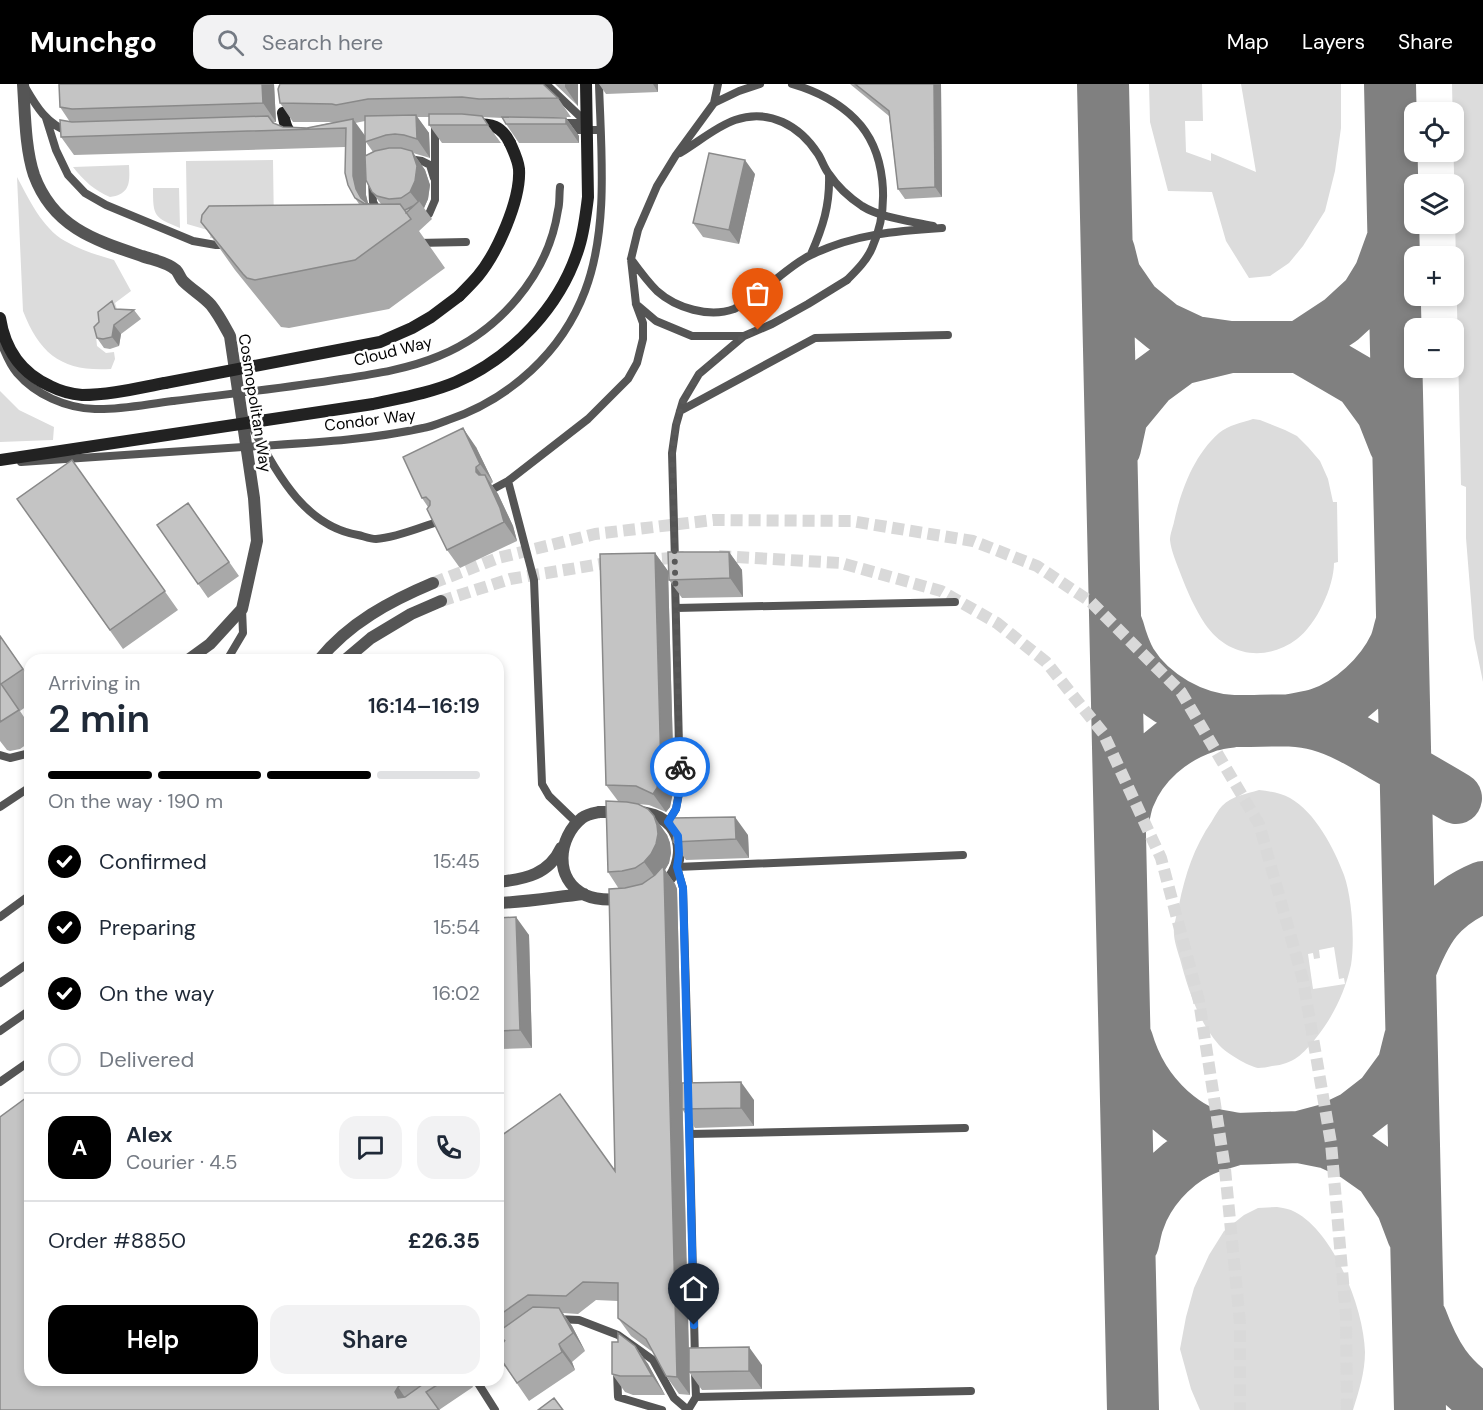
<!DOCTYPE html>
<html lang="en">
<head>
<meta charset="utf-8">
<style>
	:root { --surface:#fff; --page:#f2f2f3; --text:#1f2937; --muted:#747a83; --line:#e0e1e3; --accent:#000 }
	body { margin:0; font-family:"DM Sans",sans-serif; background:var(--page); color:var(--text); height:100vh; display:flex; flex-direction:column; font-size:22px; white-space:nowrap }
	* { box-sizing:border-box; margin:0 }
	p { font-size:20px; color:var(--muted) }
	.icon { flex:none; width:33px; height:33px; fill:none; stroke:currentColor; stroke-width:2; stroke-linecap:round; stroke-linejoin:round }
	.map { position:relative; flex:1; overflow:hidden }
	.panel { position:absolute; left:24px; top:570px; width:480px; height:732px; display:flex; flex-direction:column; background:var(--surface); border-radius:18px; box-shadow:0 3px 9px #0003 }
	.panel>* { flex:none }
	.controls { position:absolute; left:1404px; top:18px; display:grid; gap:12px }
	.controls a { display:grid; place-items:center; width:60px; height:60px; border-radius:12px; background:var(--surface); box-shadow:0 3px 9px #0003; font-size:30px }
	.pin { position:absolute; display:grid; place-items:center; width:51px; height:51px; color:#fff; margin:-62px -26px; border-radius:50% 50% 50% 0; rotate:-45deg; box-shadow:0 0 6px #0007 }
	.pin .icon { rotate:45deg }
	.courier { position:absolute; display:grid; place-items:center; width:60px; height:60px; margin:-30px; border:4px solid #1a73e8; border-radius:50%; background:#fff; color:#222; box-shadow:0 2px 8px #0007 }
	.headline em { font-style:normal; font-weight:600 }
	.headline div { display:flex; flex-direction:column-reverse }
	.headline { display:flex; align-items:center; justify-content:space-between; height:102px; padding:0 24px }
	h1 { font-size:39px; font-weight:600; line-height:45px }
	.bar { display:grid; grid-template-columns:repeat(4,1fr); gap:9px 6px; align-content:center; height:72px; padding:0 24px }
	.bar i { height:8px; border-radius:4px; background:var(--line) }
	.bar .active { background:var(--accent) }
	.bar p { grid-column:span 4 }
	.line { display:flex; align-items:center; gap:15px; padding:0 24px; border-top:2px solid var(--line) }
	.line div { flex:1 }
	.round { display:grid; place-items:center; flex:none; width:63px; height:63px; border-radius:18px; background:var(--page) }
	ol { padding:0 24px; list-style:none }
	li { display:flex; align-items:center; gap:18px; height:66px }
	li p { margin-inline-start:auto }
	li .icon { padding:6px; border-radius:50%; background:var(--accent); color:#fff; stroke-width:4 }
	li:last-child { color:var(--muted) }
	li i { width:33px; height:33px; border:3px solid var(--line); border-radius:50% }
	.cta { display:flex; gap:12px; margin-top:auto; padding:12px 24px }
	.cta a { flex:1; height:69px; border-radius:18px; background:var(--accent); color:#fff; font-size:24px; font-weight:600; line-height:69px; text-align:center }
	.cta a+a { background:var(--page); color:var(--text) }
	header { display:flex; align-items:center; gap:36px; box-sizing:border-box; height:84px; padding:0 30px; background:var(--accent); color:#fff }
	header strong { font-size:28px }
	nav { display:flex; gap:33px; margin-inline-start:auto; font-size:21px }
	.search { width:420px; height:54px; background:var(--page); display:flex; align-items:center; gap:15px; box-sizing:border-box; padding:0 21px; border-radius:18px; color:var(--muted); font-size:22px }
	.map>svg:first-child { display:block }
	.green { fill:#dcdcdc; fill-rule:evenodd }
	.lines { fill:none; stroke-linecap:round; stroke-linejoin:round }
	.taxiway { stroke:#808080; stroke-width:52 }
	.street-tunnel { stroke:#d9d9d9; stroke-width:12; stroke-dasharray:12 6; stroke-linecap:butt }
	.lane { stroke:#555; stroke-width:8 }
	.street { stroke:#555; stroke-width:12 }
	.secondary { stroke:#222; stroke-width:12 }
	.lane-bridge { stroke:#555; stroke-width:8 }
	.secondary-bridge { stroke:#222; stroke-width:12 }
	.wall { fill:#a9a9a9; fill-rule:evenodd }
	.shaded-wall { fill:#898989 }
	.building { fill:#c4c4c4; stroke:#898989; stroke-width:1.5 }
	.done { stroke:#595959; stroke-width:6; stroke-dasharray:0 10.8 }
	.route { stroke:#1a73e8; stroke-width:8 }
	.labels { text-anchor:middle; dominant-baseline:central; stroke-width:5; stroke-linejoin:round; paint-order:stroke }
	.street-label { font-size:16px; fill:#000; stroke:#fff }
</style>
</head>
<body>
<header>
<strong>Munchgo</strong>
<div class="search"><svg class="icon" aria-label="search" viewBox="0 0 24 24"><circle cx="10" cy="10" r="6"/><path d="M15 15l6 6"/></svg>Search here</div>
<nav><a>Map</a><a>Layers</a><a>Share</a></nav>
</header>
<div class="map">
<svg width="1483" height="1326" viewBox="0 0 1483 1326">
	<rect width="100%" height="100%" fill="#fff"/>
	<path class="green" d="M1149,0H1202L1203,37H1185L1186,68L1211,77V69L1256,88L1241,0H1341V44L1335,87L1325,127L1303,162L1289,179L1270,192L1249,194L1226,157L1212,108L1168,107L1150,38Z
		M1452,0H1483V598L1474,554L1466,454V403L1461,401Z
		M273,76L274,145L304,154H210L211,147L187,140L186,77Z
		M129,81C130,99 130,110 110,113C95,107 83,96 73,83Z
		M17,93C29,115 42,144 65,157C80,166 97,171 114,176L131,207L115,219L117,225L96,252L97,262L106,269L114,268L115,275L111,285C63,288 40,271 23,227Z
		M153,104H179L180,144C154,133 153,133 153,104Z
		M0,307L19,326L54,343L53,356L0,358Z
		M1253,335L1260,336L1285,346L1297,352L1308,363L1320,377L1328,395L1333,418H1337L1338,478L1334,479C1334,503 1316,541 1297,555C1266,578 1228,573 1205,540C1195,525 1187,507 1181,491C1177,480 1171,467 1170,456C1170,450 1173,443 1174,438C1181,406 1194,371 1219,349C1229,341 1241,339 1253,335Z
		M1259,706C1269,707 1281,709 1290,714C1315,728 1334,764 1344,791C1352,813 1355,857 1351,881C1345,908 1333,933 1316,954C1303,970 1294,980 1272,982C1268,983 1262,984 1258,984C1248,982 1226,969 1219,961C1198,937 1188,905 1180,875C1177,865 1173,854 1174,844C1175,836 1177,829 1179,821C1185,791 1194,763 1212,737C1215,732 1218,726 1222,722C1232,712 1246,710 1259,706ZM1334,863L1339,895L1344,894L1345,900L1313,905L1308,870L1313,869L1314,875L1320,874L1319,866Z
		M1277,1123C1283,1124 1290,1125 1295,1128C1334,1148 1364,1225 1365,1268C1365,1288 1359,1307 1353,1326H1200L1191,1305L1180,1265L1186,1233L1194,1204L1209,1171L1224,1147L1244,1131L1258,1124Z"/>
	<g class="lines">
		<path class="taxiway" d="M1103,0L1133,1326
			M1390,0L1420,1326
			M1109,167L1115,191L1135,220L1163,243L1195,258L1230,263
			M1300,263L1360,298L1382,328L1395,361
			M1115,364L1122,332L1151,297L1181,275L1230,263H1300L1341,236L1366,213L1380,190L1392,157
			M1118,544C1121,555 1125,567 1131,578C1152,612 1194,635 1233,637C1262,638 1291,633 1319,641C1341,647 1361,659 1381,671C1406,685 1431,699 1456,714
			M1291,636C1300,634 1310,633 1319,630C1350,620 1381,591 1395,561C1398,554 1399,546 1402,538
			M1123,736C1125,728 1126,720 1129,713C1142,680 1172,654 1206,643C1214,640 1224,639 1233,637
			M1410,887C1426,845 1440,821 1483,803
			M1127,956C1135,984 1148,1006 1170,1026C1178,1033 1187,1040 1197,1045C1209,1051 1224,1052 1237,1055C1224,1059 1210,1062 1197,1069C1172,1082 1148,1109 1139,1136C1136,1143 1135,1151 1133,1159
			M1299,1053L1329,1059L1353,1070L1380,1089L1402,1122L1413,1151
			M1237,1055L1299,1053L1329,1045L1354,1033L1381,1012L1403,982L1410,954
			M1421,1234C1435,1272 1449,1294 1483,1317"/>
		<path class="street-tunnel" d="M719,472L841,479L941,507L997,539L1046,578L1103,649L1161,774L1199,917L1225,1085L1240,1239V1326
			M644,476L684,473
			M433,499L498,474L595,450L713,436L851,437L973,457L1037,482L1091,518L1181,608L1259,740L1303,896L1331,1059L1346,1232L1347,1326
			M441,517L510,495L601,480L615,479"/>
		<path class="lane" d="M546,0L587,39
			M25,3C36,22 47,41 70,48
			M714,19L718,0
			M46,34L56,66L68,91L85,109L106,121L193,157L216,161H227
			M565,46H600
			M680,69C697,59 717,42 735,36C769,24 800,42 818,70C822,76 824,84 829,90C837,102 850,114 862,122C881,134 911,137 933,142
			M409,75L422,77L430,81L434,94
			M417,159L466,158
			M811,170C823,143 830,121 829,91
			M631,175C639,186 648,198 657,207C676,224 709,234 734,225C743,221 754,213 761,207C778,195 794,178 813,170C856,150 895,147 942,144
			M636,220L656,237L692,252H744L772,240L808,220L847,196
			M2,261C6,271 10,281 17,289C36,311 66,324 95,325C120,326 147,320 173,317
			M680,327L815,254L948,251
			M248,336C274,382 300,441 358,451C363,452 370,455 376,455C395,454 419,444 437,438
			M508,397L534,496L542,700L549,712L577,739
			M495,404L508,397L588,335L628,295L637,279L643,255V239L636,220L631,175L638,146L657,102L676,71L714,19L739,7L760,0
			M675,477L672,369L676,341L680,327L683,317L699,290L744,252
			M676,524L955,518
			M227,576L243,549L242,525
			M0,671L10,674L30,669
			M0,723L30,703
			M668,738L676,725L680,704L675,496
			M0,833L30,811
			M0,899L30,878
			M0,947L30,926
			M0,998L30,977
			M689,1008L683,804L677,783L963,771
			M689,1024L695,1275
			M690,1050L965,1044
			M557,1235L579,1236L618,1251L653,1276L674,1314L688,1326L696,1313L695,1288
			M617,1287L618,1313L662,1326
			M476,1296L495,1326
			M696,1313L971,1307"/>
		<path class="street" d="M23,0C25,28 25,64 34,91C53,143 94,156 142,172C153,176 167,178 176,186C179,189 180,194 183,197C192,206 203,212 211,221C219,231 224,241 230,252L254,414L257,457L242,525L210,560L188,576
			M319,576C349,539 390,517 433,499
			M345,576L371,554L411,530L441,517
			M599,728C617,728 637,725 654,731C691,744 684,794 652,810C642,814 631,815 621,815C609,816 596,816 585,811C553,795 558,753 582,734C587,730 594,729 599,728Z
			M498,798C526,795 549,790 561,764
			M498,819C527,818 555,813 584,810"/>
		<path class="secondary" d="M459,212C465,206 472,199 478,192C497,169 521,116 519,85C518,76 514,68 510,59
			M0,234C5,266 21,289 50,302C60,307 70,310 82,311C110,311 138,304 165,299"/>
		<path class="lane-bridge" d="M792,0C816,7 837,17 855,35C887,67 890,124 872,164C867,176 857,186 847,196
			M559,39H588
			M372,96L373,118L379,129
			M421,137L429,130L435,116V41
			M173,317C229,310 285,304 341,295C374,290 408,285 439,272C499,247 548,192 558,126C560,119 559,111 560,103
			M21,378C95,373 169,368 243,363C302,359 364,357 423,344C431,343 440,339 448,336C510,315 562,268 585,207C609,144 601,66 599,0"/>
		<path class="secondary-bridge" d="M283,29C285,40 286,48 297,53
			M472,40C492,40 501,41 510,59
			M165,299L380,258L412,244L431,233L459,212
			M0,376L373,320C400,314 430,309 456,298C513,273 561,222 579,163C584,147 586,130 588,113L586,0"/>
	</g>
	<path class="wall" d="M274,0L276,38H273L283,43L307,44L334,38H293L280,19L278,5L558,14L571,33H532L566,34L579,52V59H519L506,40L503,34L482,33L501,59H442L429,41V33H417L429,49L430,74L413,69L425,86L430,101L428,115L424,124L432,135L419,147L445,184L389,225L289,244L281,243L235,186L201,138L359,120L355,114L345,63L74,71L61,53L70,38L60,23ZM365,37V53L355,39ZM366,58L373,68L366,72ZM366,80L372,108L381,120H368L366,111Z
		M555,0H578V22Z
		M599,0H658V8L606,10Z
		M850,0H941L942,113L905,115L898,105L889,32Z
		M755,90L739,160L703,153L693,139Z
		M118,225L134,226L141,235L121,250L119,262L110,265L104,264L97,254Z
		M476,363L493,398L491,400L498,410L513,442L517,457L460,484L447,466L428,423L422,414Z
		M72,376L178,526L123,565L17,415Z
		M188,419L239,492L208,514L157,441Z
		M729,468L742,486L743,513L682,514L669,496Z
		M655,469L668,487L674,703L670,723L666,728L649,721L638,720L667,751L670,759L671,769L669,779L665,786L675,800L677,805L690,1311L679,1310L666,1292L654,1269L631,1252L618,1234V1217L596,1216L578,1230L563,1229L572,1242L585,1267L572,1278L575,1286L529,1317L505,1282L498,1287V1054L615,1087L619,805L608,788L618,717L606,701Z
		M0,552L30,594V620L20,627L30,642V658L20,665L10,667L7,666L0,657Z
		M674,750L748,751L749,774L686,776L673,758Z
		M498,834L529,851L532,964L498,965Z
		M754,1016V1042L695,1044L682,1025Z
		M635,1262L648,1280L665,1311H633L625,1308L612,1290Z
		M762,1281V1305L702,1306L689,1288Z
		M30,1296H470L473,1303L439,1326Z"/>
	<path class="shaded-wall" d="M262,0H274L276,38L263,19Z
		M565,0H578V22L565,3Z
		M653,0H658V8Z
		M934,0H941L942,113L935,103Z
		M416,31L429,49L430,74L417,55Z
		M566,34L579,52V59L566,40Z
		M353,35L366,53V111L369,123L366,121L356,105L353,92Z
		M412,67L425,86L430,101L428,115L424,124L419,117L418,118L410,108Z
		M745,76L755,90L739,160L729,146Z
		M114,241L121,250L119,262L112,253Z
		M463,344L476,363L493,398L480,380Z
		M476,383L489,401L476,388Z
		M485,391L498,410L513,442L517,457L504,438Z
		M729,468L742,486L743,513L730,494Z
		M655,469L668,487L674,703L670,723L666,728L653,710Z
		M654,732L667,751L670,759L671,769L669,779L665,786L675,800L677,805L690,1311L677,1293L657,796L644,778Z
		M735,733L748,751L749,774L736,755Z
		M516,833L529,851L532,964L520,946Z
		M741,998L754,1016V1042L741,1024Z
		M559,1224L572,1242L585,1267L573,1249Z
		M559,1260L572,1278L575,1286L562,1268Z
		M635,1262L648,1280L665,1311L652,1292Z
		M749,1263L762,1281V1305L749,1287Z
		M398,1303L410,1321L407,1326L395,1308Z"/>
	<path class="building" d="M59,0H262L263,19L72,25L60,23Z
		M280,0H543L558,14L479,15L462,13L368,15L336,21L332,20L280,19L278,5Z
		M855,0H934L935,103L898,105L889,27Z
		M429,30H462L482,32L488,41H429Z
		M416,31L417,55L404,51L395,50L386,51L365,58V32Z
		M268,32L273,39L283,43L307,44L353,35V92L356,105L361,114L368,120H365L355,114L348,101L345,89L346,44L61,53L60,36L72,38Z
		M502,33L566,34V40H506Z
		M389,64H401L412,67L417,82L415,97L410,108L401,114L389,115L377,112L372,108L366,96L365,72L375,67Z
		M709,69L745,76L729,146L693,139Z
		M419,117L406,129L405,126L413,122Z
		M400,120L411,135L355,176L255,196L247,194L243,190L201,138L202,131L209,122Z
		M112,217L115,225L134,226L114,241L112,253L103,255L97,254L94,243L99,238L98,228Z
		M463,344L480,380L476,383V388L479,391H485L500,424L504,438L447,466L427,425L430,421V417L426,413L422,414L403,373Z
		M72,376L165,507L110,546L17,415Z
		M188,419L229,478L198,500L157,441Z
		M668,468H729L730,494L669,496Z
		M655,469L661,685L657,704L653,710L636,702L606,701L600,470Z
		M0,552L23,585L1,600L19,626L0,638Z
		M606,717L627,718L638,720L648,725L654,732L657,741L658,750L656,760L651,770L644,778L635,784L622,787L608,788Z
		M735,733L736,755L673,758L674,750L672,734Z
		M663,782L664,787L677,1293L666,1292L646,1255L618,1234V1199L583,1198L566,1212L528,1211L498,1232V1054L560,1010L615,1087L609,805L625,804L642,800L655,791Z
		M516,833L520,946L498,947V834Z
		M741,998V1024L682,1025V999Z
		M30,1011V1296H407L398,1303L395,1308L398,1314L405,1313L429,1296H445L426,1308L439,1326H0V1033Z
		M533,1223L559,1224L573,1249L559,1260L562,1268L517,1299L498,1271V1266L505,1256L498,1260V1248Z
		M618,1249L635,1262L652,1292H620L612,1290V1258H618Z
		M749,1263V1287L689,1288V1264Z
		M554,1314L563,1326H538Z"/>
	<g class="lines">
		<path class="done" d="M680,683L672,369L676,341L683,317L699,290L744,252L758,246"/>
		<path class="route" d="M680,683V704L676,725L668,738L678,752L679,770L677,783L683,804L694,1241"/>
	</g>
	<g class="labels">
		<g class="street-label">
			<text transform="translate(393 267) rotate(-14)">Cloud Way</text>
			<text transform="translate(255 319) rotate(81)">Cosmopolitan Way</text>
			<text transform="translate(370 336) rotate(-7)">Condor Way</text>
		</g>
	</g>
</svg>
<div class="controls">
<a><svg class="icon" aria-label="locate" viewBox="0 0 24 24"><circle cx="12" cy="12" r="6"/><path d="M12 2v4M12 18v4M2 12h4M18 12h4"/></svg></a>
<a><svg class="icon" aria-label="layers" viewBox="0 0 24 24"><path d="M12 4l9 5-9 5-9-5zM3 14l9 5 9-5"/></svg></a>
<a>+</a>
<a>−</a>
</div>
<div class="pin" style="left:758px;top:246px;background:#ea580c"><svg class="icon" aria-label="bag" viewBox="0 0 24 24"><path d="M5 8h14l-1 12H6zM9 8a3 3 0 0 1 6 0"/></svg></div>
<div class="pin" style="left:694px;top:1241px;background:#1f2937"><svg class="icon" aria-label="home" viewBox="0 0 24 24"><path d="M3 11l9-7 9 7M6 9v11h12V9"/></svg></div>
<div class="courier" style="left:680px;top:683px"><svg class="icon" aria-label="bike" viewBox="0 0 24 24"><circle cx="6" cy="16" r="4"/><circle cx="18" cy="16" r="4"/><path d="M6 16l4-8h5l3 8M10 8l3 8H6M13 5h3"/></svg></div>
<section class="panel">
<div class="headline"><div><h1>2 min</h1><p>Arriving in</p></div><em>16:14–16:19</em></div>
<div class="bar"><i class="active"></i><i class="active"></i><i class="active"></i><i></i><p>On the way · 190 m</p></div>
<ol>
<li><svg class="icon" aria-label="check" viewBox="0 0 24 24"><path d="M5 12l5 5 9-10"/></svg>Confirmed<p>15:45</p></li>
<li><svg class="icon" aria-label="check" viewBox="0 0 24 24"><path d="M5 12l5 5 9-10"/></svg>Preparing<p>15:54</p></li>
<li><svg class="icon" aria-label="check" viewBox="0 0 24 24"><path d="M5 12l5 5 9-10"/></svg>On the way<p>16:02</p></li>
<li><i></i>Delivered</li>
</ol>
<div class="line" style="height:108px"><b class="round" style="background:var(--accent);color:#fff">A</b><div><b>Alex</b><p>Courier · 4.5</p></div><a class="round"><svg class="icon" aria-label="chat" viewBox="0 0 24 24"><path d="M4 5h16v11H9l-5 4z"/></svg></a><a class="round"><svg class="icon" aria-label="phone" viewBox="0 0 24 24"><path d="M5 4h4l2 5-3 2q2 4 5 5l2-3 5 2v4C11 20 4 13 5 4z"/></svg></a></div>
<div class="line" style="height:78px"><div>Order #8850</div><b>£26.35</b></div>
<div class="cta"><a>Help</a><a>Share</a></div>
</section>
</div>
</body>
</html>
